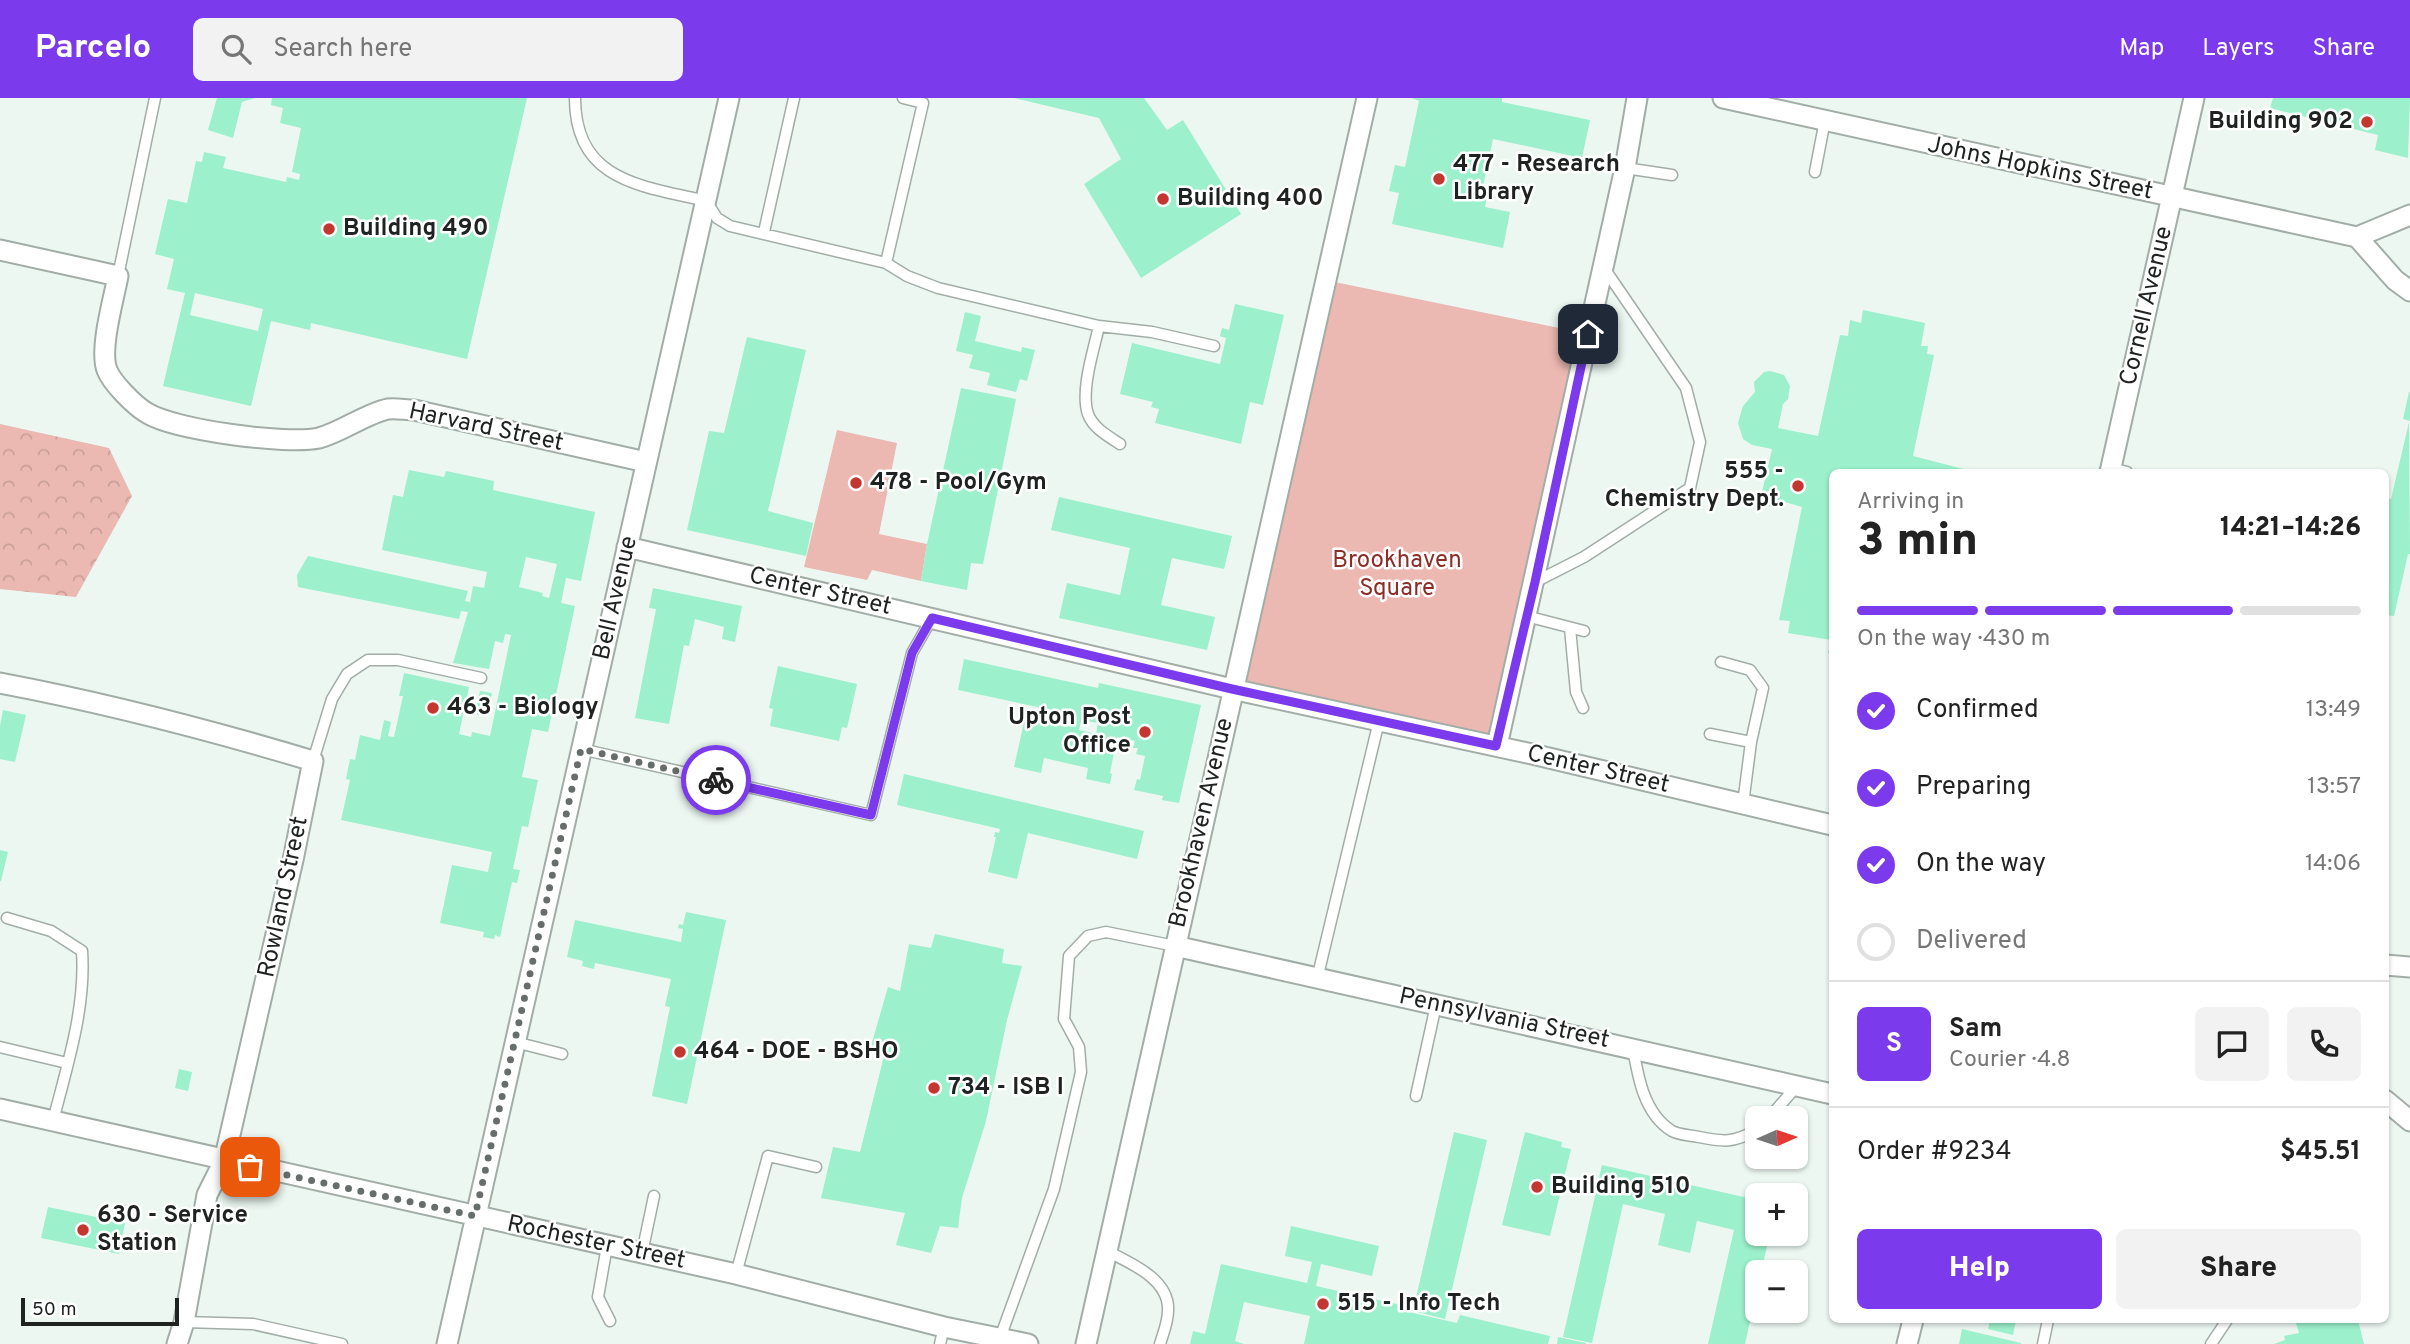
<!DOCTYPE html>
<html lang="en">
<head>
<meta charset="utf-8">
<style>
	:root { --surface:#fff; --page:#f2f2f2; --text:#222; --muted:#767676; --line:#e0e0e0; --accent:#7c3aed }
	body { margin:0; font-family:Overpass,sans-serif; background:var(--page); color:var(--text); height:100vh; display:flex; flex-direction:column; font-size:26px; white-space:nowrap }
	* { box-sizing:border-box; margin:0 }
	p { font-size:23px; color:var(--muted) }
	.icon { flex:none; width:38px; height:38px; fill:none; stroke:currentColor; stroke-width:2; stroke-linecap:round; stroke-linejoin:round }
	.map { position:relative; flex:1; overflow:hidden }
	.panel { position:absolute; left:1829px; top:371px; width:560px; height:854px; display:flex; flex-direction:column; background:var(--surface); border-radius:10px; box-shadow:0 2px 5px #0004 }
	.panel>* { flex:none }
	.needle { width:46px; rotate:87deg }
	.controls { position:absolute; left:1745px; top:1008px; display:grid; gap:14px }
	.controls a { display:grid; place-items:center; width:63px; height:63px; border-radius:10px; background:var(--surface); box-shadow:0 2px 5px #0004; font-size:35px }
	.scale { position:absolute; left:21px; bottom:18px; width:158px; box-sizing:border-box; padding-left:7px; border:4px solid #1e2221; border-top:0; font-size:19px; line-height:24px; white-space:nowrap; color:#1e2221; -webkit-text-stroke:5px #fff; paint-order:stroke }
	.pin { position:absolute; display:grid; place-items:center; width:60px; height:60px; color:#fff; margin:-30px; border-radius:14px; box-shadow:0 4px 10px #0006 }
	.courier { position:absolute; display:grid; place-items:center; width:70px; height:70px; margin:-35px; border:5px solid #7c3aed; border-radius:50%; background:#fff; color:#222; box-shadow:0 2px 9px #0007 }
	.headline em { font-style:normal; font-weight:800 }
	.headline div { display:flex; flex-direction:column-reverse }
	.headline { display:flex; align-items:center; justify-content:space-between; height:119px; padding:0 28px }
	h1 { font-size:46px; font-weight:800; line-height:52px }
	.bar { display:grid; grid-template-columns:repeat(4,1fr); gap:10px 7px; align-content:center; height:84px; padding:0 28px }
	.bar i { height:9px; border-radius:5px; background:var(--line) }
	.bar .active { background:var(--accent) }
	.bar p { grid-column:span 4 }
	.line { display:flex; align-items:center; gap:18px; padding:0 28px; border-top:2px solid var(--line) }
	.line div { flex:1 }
	.round { display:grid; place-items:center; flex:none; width:74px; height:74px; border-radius:10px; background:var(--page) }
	ol { padding:0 28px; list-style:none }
	li { display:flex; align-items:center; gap:21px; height:77px }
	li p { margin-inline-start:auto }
	li .icon { padding:7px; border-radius:50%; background:var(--accent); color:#fff; stroke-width:4 }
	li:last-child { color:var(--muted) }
	li i { width:38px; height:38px; border:4px solid var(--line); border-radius:50% }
	.button { display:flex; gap:14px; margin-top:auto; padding:14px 28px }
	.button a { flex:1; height:80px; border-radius:10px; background:var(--accent); color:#fff; font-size:28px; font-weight:800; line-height:80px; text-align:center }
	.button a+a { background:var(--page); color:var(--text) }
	header { display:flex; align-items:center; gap:42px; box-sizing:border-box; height:98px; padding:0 35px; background:var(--accent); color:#fff }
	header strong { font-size:33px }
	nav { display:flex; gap:38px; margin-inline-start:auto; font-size:24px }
	.search { width:490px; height:63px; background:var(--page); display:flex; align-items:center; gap:18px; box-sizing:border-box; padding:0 24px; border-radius:10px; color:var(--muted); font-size:26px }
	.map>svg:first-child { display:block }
	.forest { fill:url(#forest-crowns) }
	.park { fill:#ecb9b2 }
	.building { fill:#9cf0cb; fill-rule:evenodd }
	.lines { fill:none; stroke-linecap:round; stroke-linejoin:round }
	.lane-casing { stroke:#a2ada7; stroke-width:13 }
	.street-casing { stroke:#a2ada7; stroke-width:23 }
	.lane { stroke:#fff; stroke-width:10 }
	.street { stroke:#fff; stroke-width:19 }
	.done { stroke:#666d6a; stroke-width:7; stroke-dasharray:0 12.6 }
	.route { stroke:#7c3aed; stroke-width:9 }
	.poi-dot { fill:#c43630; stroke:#fff; stroke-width:2.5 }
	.labels { text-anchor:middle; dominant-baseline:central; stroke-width:5; stroke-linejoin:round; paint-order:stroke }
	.poi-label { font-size:24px; font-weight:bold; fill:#1e2221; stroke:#fff; text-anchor:start }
	.street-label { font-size:24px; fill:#1e2221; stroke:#fff }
	.park-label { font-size:24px; fill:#8b2e28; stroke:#fff }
</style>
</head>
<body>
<header>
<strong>Parcelo</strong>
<div class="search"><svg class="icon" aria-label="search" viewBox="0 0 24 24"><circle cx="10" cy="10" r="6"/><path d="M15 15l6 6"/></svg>Search here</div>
<nav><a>Map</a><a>Layers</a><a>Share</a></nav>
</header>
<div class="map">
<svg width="2410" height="1246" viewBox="0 0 2410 1246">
	<defs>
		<pattern id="forest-crowns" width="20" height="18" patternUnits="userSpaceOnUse" patternTransform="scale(1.75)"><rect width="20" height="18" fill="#ecb9b2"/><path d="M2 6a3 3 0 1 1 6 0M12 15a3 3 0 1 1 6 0" fill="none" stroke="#ca9f99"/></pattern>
	</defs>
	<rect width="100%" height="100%" fill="#ecf7f2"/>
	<path class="forest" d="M0,326L109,350L132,398L76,499L0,491Z"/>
	<path class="park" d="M1325,182L1588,236L1497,648L1232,591Z
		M837,332L897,345L879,436L927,446L921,483L872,472L867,482L804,469Z"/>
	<path class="building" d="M217,0H255L242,4L233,40L208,32Z
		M272,0H527L467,261L311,225L310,232L271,223L251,308L163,288L185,195L167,191L174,161L155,156L168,101L187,105L196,63L202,64L204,54L226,59L223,70L286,84L287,79L299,82L300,76L292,74L301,30L280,25L283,10L271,7ZM195,195L263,211L258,233L190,217Z
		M1014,0H1144L1167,32L1183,22L1241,116L1141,180L1084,86L1121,61L1099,20Z
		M1412,0H1502V4L1590,22L1582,60L1493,41L1482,93L1488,94L1485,109L1510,114L1503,150L1392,126L1399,95L1389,93L1395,67L1405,69L1419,3Z
		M2273,0H2410L2408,60L2375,52L2378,37L2270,10Z
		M1235,206L1284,217L1263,307L1250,304L1241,346L1155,325L1159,311L1151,309L1153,304L1120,296L1132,245L1220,266L1226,240L1220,238L1222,230L1229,232Z
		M1863,212L1925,225L1921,248H1928L1927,256L1934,257L1913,358L1975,374H1832V555H1828L1831,542L1788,535L1790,523L1779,522L1802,409L1775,401L1772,409L1759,407L1772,351L1752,347L1743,341L1738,325L1743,308L1755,294L1754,284L1764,274L1770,273L1784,277L1790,288L1788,301L1783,306L1778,330L1818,338L1840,237L1848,238L1850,222L1861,225Z
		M965,214L981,218L975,243L1021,254L1022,249L1035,252L1027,283L1020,281L1016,294L987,287L990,275L969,270L973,257L956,253Z
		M747,239L806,252L768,413L813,425L806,458L687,432L709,333L724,335Z
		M961,290L1016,301L983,466L971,465L967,492L921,483L927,446Z
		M2409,294H2410V323L2403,321Z
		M2409,324L2410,456H2408L2394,518L2385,517V400L2391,401Z
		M409,372L444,379L446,373L494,383L493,392L595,414L581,483L566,480L561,505L575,508L548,634L532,631L522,679L538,682L528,729L522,728L513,771L520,772L517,785L512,784L500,839L495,837L494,841L483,839L484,834L440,825L452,767L488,774L492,754L341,722L350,682L346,681L350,661L355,662L360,637L380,642L384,622L391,624L388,638L394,639L403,598H399L404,575L469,589L459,636L471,639L472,634L490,638L511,537L505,536L503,545L495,543L489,571L453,565L468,514L461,513L459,521L298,489L297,477L308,458L468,493L465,503L470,504L473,488L484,490L487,474L382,452L393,397L403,399ZM526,459L557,466L549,500L542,498L543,495L519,489Z
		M1059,399L1232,438L1224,471L1172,460L1161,507L1215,519L1207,552L1059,520L1067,485L1120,497L1130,450L1051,432Z
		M653,490L742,508L735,544L722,541L724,529L695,521L689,548L684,547L669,626L635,620L656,511L649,510Z
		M964,561L1098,590L1099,585L1201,607L1179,705L1162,702L1163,698L1134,692L1137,681L1140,682L1145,658L1136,656L1138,650H1133L1135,643L1117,639L1110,675L1112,676L1110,686L1086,681L1088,670L1044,660L1041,675L1014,669L1025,620L1067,629L1070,616L958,592ZM1082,619L1086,620V623L1098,625L1096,636L1079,632Z
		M778,568L857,586L847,630L842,629L839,643L770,628L773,611L769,610Z
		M480,593L492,595L488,618L475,616Z
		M3,612L26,617L15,664L0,661V628Z
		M904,676L1144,733L1137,761L1028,735L1017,781L988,774L996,739H994L995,734L999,735L1000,731L897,707Z
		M0,752L8,754L1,783H0Z
		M686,814L726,822L687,1006L652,998L670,909L665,908L671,881L595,865L594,871L582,868L583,863L567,859L575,822L681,844L683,831L678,830L679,826L683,827Z
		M935,836L1004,851L1002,865L1022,868L1007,922L986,1023L962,1100L958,1130L940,1128L931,1155L896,1147L905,1115L821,1100L833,1049L860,1054L886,950L871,948L888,889L900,893L909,846L931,850Z
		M179,971L192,974L188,993L175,990Z
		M1454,1034L1487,1042L1445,1221L1413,1213Z
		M1525,1034L1562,1044L1561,1049L1571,1051L1550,1138L1502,1127Z
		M1602,1067L1757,1102V1136H1770L1761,1174H1757V1192L1745,1246H1708L1734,1132L1697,1123L1690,1155L1658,1147L1665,1116L1623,1106L1592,1245L1563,1239Z
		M48,1109L125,1125L119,1156L41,1140Z
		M1291,1128L1379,1148L1372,1178L1321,1166L1316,1188L1401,1207L1400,1212L1457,1225L1460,1217L1550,1238L1548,1246H1304L1310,1218L1244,1204L1235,1243L1244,1246H1190L1193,1233L1205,1236L1221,1166L1307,1185L1312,1164L1285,1158Z
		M1990,1222H2016L2013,1237L1988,1231Z
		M2295,1222H2358L2364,1246H2274L2285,1242L2284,1238L2299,1235Z
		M1962,1231L2021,1245V1246H1959Z
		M1558,1239L1586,1245V1246H1557Z"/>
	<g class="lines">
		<defs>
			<path id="lane" d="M575,0C575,83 641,88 706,103L717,120L730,128L886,165L923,5L903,0
				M1625,70L1672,77
				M1815,74L1825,22
				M764,134L794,0
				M886,165L907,178L938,190L1099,228L1152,234L1214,248
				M118,178L155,0
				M1099,228C1094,251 1080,293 1088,316C1093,330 1108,338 1120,346
				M2111,370L2127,374
				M1535,484L1584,459L1690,390L1700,344L1686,290L1604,170
				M1526,518L1584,533
				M1570,530L1576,594L1583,610
				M1721,564L1750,572L1763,590L1751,644L1743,706
				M1710,636L1751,644
				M581,651L871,717L912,555L932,520
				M313,663L332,601L347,576L368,562H398L481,580
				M7,820L51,833L82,853C86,910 67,968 53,1023
				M1317,881L1379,623
				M515,944L562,956
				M0,949L67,965
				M1633,950C1638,979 1644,1016 1672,1033C1679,1037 1690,1037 1699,1039C1724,1044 1733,1045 1757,1032
				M1416,998L1436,907
				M1769,1020L1796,989
				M607,1148L598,1199L610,1223
				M1107,1153C1130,1165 1170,1181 1168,1213C1168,1224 1163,1236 1160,1246
				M642,1155L654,1098
				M736,1176L768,1058L816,1069
				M184,1224L253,1226L342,1246
				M1000,1240L1054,1091L1081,974L1079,949L1064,921L1069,858L1088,838L1106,834L1175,848
				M940,1246L944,1229
				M2043,1246L2048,1222
				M2211,1246L2227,1222"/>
			<path id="street" d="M1723,0L2357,139L2410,117
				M2357,139L2395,182L2410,193
				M0,152L118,178C114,200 99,251 107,272C112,285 135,308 147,315C175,332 287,347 319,340C342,334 365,316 388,311C396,310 406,312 414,312L646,364
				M2110,374L2194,0
				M627,449L1232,591L1532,656L1832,727
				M0,585C106,605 210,632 313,663L293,762L224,1063L207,1097L184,1224L177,1246
				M1497,648L1625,70L1637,0
				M1175,848L1832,996
				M2385,867L2410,869
				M2385,1002L2410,1023
				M0,1011L736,1176L944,1229L1028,1246
				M447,1246L729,0
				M1086,1246L1367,0
				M1907,1246L1913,1222"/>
		</defs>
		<use href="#lane" class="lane-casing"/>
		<use href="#street" class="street-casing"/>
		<use href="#lane" class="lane"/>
		<use href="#street" class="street"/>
	</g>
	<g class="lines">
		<path class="done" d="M250,1069L475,1118L581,651L716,682"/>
		<path class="route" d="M716,682L871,717L912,555L932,520L1232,591L1496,648L1535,484L1588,236"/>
	</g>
	<g class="poi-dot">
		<circle cx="2367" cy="24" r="7"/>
		<circle cx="1439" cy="81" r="7"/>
		<circle cx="1163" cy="101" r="7"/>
		<circle cx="329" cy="131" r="7"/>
		<circle cx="856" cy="385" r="7"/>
		<circle cx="1798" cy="388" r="7"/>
		<circle cx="433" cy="610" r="7"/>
		<circle cx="1145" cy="634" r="7"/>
		<circle cx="680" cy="954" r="7"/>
		<circle cx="934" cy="990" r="7"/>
		<circle cx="1537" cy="1089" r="7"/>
		<circle cx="83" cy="1132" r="7"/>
		<circle cx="1323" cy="1206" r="7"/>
	</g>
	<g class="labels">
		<g class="poi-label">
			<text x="2353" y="24" text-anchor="end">Building 902</text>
			<text x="1453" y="67">477 - Research<tspan x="1453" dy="28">Library</tspan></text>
			<text x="1177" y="101">Building 400</text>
			<text x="343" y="131">Building 490</text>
			<text x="1784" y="374" text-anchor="end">555 -<tspan x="1784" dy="28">Chemistry Dept.</tspan></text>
			<text x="870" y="385">478 - Pool/Gym</text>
			<text x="447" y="610">463 - Biology</text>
			<text x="1131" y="620" text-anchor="end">Upton Post<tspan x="1131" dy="28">Office</tspan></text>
			<text x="694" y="954">464 - DOE - BSHO</text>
			<text x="948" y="990">734 - ISB I</text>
			<text x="1551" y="1089">Building 510</text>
			<text x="97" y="1118">630 - Service<tspan x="97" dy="28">Station</tspan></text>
			<text x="1337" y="1206">515 - Info Tech</text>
		</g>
		<g class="street-label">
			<text transform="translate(2040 71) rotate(12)">Johns Hopkins Street</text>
			<text transform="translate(2147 208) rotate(-77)">Cornell Avenue</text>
			<text transform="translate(486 330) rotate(12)">Harvard Street</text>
			<text transform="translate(820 494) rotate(13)">Center Street</text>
			<text transform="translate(616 500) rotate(-77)">Bell Avenue</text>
			<text transform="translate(1598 672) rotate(13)">Center Street</text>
			<text transform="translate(1202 725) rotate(-77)">Brookhaven Avenue</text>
			<text transform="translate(284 799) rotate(-78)">Rowland Street</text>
			<text transform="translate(1504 921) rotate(12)">Pennsylvania Street</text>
			<text transform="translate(596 1145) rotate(12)">Rochester Street</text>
		</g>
		<g class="park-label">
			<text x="1397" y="463">Brookhaven<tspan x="1397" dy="28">Square</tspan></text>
		</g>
	</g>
</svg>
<div class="controls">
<a><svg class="needle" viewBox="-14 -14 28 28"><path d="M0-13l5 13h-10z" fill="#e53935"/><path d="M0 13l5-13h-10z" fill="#767676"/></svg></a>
<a>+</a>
<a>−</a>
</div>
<div class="scale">50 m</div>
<div class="pin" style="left:250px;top:1069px;background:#ea580c"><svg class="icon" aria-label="bag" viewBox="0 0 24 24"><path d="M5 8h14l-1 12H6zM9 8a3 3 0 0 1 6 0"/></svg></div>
<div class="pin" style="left:1588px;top:236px;background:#1f2937"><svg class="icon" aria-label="home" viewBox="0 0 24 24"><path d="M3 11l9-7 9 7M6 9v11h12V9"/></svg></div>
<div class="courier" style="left:716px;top:682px"><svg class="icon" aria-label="bike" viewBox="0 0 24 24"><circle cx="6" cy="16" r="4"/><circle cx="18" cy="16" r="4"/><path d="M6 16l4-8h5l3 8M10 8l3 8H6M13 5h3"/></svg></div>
<section class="panel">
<div class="headline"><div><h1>3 min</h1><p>Arriving in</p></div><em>14:21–14:26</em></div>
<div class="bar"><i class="active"></i><i class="active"></i><i class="active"></i><i></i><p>On the way · 430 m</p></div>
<ol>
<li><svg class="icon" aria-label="check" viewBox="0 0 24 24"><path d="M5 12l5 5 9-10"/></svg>Confirmed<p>13:49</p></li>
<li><svg class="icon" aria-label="check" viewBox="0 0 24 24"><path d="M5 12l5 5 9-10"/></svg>Preparing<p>13:57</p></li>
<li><svg class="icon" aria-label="check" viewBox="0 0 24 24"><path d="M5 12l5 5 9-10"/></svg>On the way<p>14:06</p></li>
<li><i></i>Delivered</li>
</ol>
<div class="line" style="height:126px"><b class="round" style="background:var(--accent);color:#fff">S</b><div><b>Sam</b><p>Courier · 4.8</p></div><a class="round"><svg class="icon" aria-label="chat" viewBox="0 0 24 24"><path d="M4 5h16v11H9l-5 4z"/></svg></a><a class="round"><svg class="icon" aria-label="phone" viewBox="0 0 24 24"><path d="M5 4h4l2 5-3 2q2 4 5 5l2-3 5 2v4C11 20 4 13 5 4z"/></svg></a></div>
<div class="line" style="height:91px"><div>Order #9234</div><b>$45.51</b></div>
<div class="button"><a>Help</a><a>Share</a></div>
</section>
</div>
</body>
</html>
